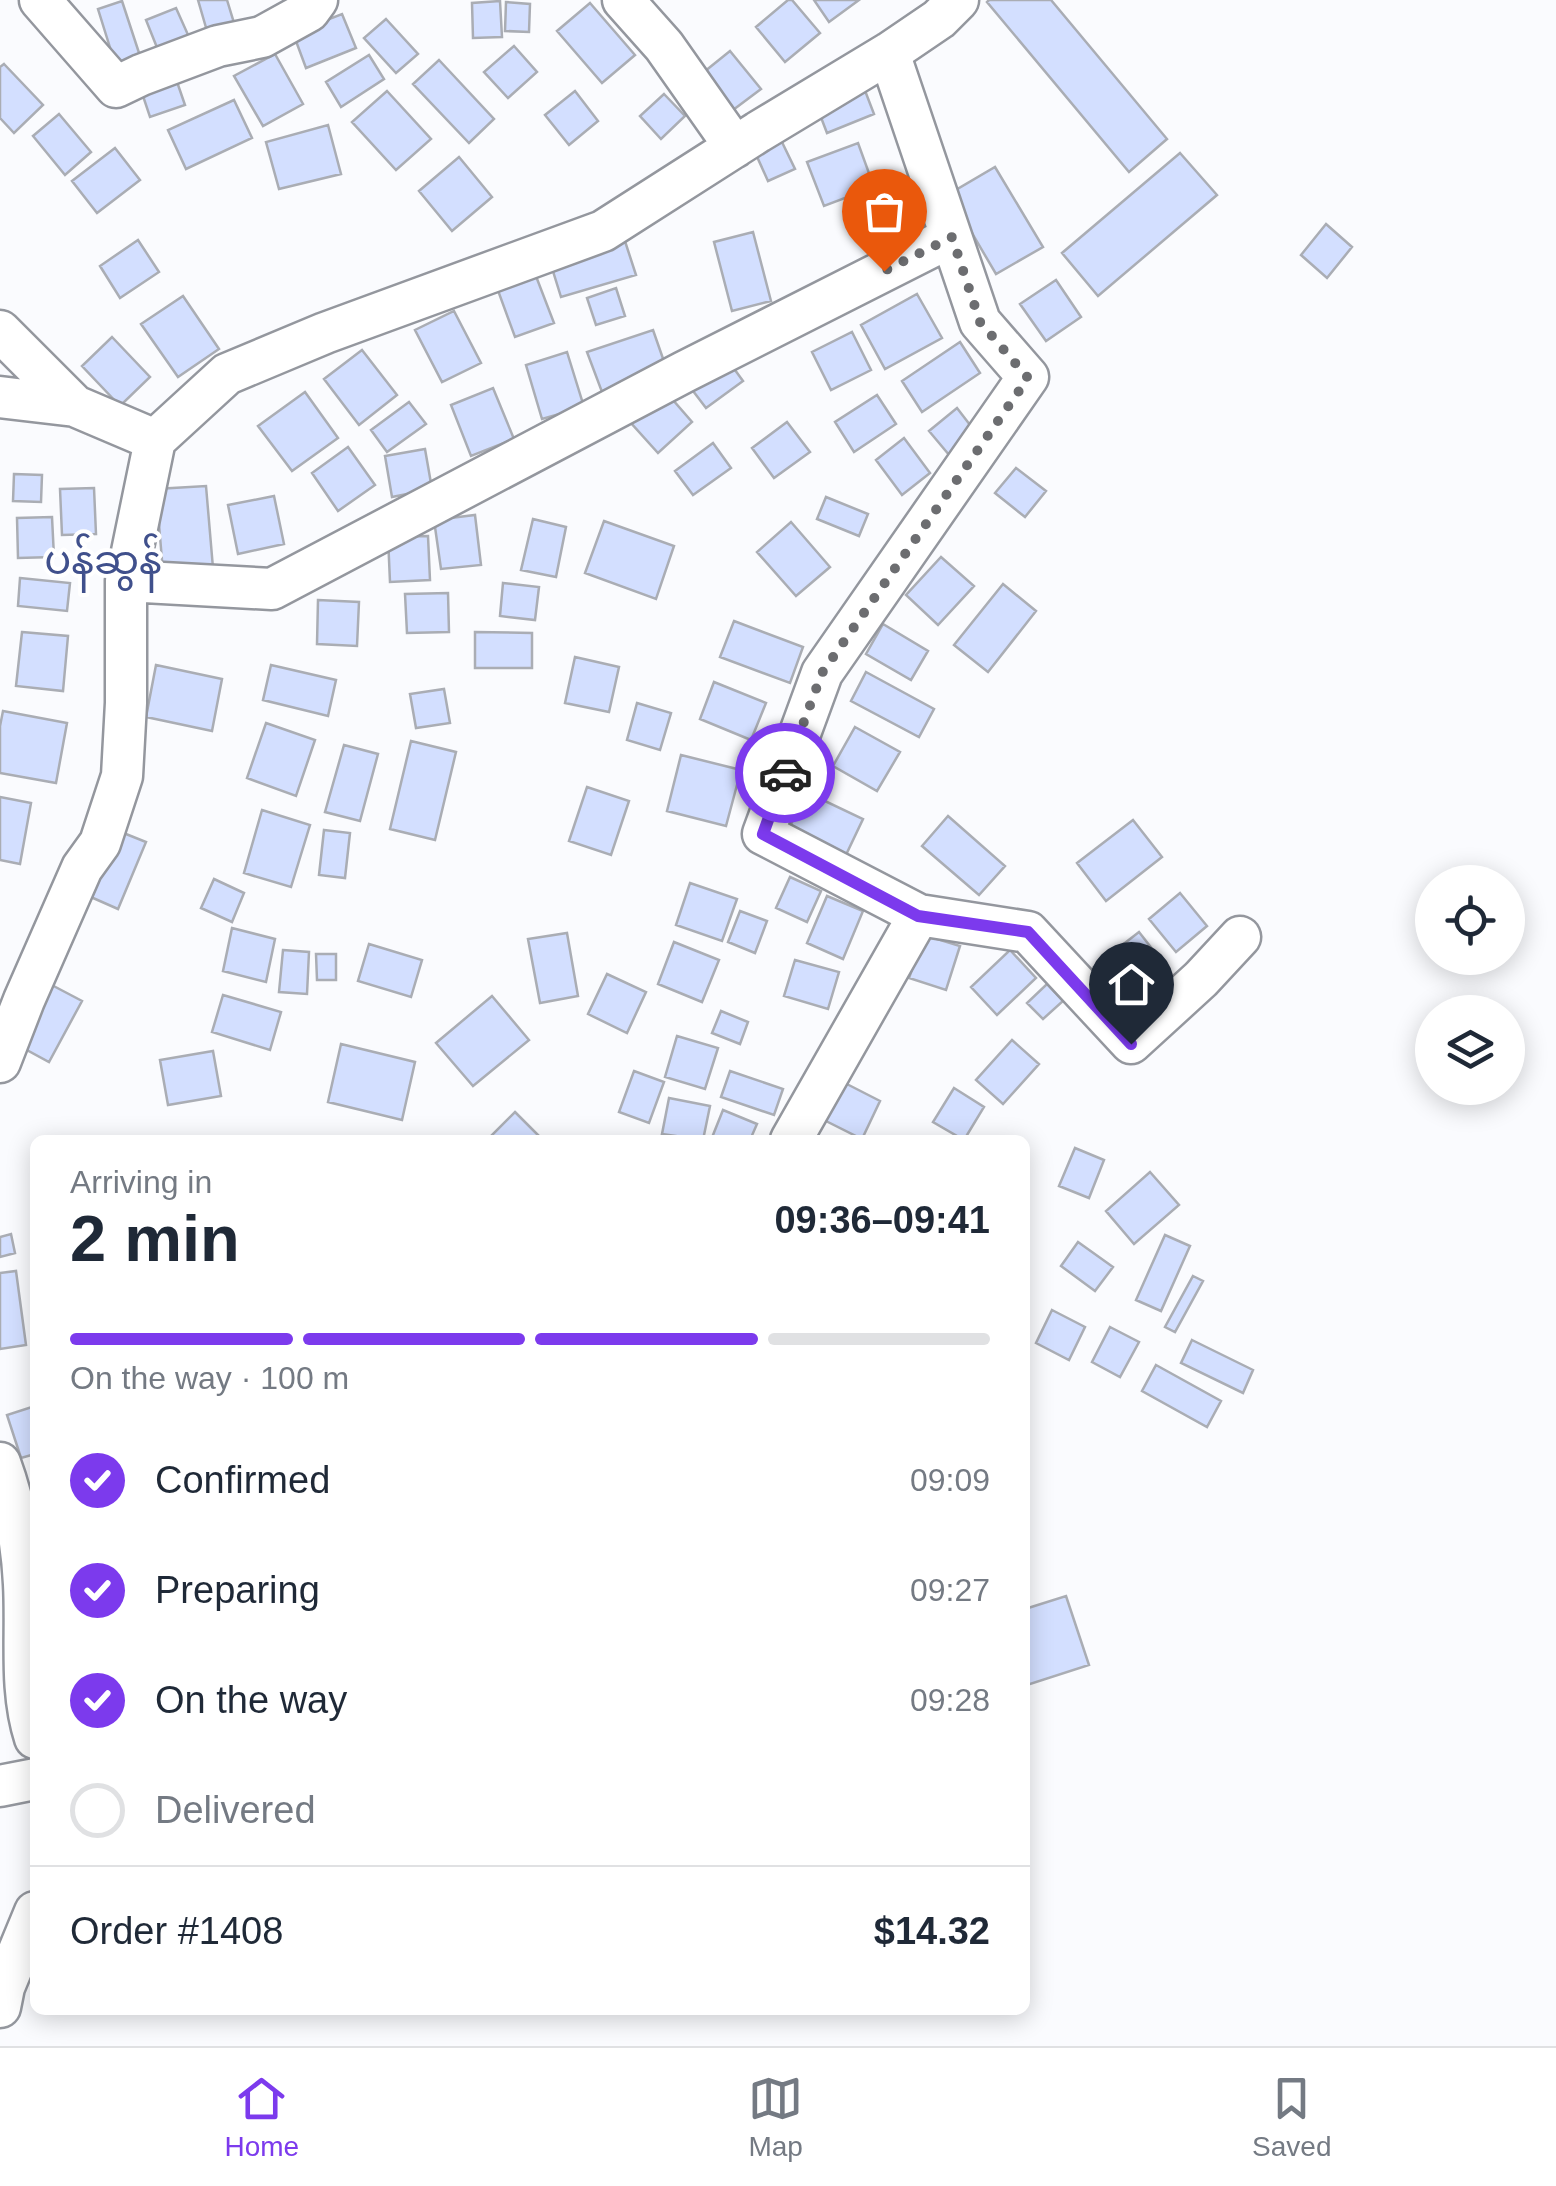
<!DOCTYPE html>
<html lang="en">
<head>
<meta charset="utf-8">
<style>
	:root { --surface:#fff; --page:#f2f2f3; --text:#1f2937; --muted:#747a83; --line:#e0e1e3; --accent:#7c3aed }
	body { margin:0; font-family:Helvetica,"Noto Sans Myanmar",sans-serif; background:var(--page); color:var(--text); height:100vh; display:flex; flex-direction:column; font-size:38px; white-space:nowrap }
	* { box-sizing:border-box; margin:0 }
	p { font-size:32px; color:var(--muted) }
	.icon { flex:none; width:55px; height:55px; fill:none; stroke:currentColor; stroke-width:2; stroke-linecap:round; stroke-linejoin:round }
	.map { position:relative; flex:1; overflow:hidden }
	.details { position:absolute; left:30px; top:1135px; width:1000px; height:880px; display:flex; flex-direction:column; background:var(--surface); border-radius:15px; box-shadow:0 5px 25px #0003 }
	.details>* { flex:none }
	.fabs { position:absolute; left:1415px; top:865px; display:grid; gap:20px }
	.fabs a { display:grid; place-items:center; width:110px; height:110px; border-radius:50%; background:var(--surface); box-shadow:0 5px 25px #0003; font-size:50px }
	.pin { position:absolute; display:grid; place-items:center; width:85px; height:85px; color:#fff; margin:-102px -42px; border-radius:50% 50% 50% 0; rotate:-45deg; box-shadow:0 0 10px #0007 }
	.pin .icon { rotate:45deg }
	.courier { position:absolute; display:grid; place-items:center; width:100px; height:100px; margin:-50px; border:8px solid #7c3aed; border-radius:50%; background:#fff; color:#222; box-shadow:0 2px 12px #0007 }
	.summary em { font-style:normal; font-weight:700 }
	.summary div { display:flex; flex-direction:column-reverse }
	.summary { display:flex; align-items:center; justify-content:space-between; height:170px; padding:0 40px }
	h1 { font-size:65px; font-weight:700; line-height:75px }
	.bar { display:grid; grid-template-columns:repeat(4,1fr); gap:15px 10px; align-content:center; height:120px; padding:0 40px }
	.bar i { height:12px; border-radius:8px; background:var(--line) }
	.bar .selected { background:var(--accent) }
	.bar p { grid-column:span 4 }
	.line { display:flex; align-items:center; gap:25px; padding:0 40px; border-top:2px solid var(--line) }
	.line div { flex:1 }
	ol { padding:0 40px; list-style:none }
	li { display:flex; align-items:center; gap:30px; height:110px }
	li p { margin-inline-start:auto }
	li .icon { padding:10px; border-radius:50%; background:var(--accent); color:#fff; stroke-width:4 }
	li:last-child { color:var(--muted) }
	li i { width:55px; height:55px; border:5px solid var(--line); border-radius:50% }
	.tab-bar { display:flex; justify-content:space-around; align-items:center; height:140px; border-top:2px solid var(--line); background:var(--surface); font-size:28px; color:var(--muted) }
	.tab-bar a { display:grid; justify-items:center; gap:5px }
	.tab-bar .selected { color:var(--accent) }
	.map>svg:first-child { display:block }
	.building { fill:#d3dfff; stroke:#aaadb4; stroke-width:2.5 }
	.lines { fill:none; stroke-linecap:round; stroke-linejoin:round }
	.street-casing { stroke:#94979e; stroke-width:45 }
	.street { stroke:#fff; stroke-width:40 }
	.done { stroke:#6c6d70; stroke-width:10; stroke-dasharray:0 18 }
	.route { stroke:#7c3aed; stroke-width:12 }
	.labels { text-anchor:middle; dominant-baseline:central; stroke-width:8; stroke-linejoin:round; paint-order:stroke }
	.quarter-label { font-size:40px; fill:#40508c; stroke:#fff }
</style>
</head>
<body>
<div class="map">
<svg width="1556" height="2046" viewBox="0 0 1556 2046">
	<rect width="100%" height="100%" fill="#fafbfe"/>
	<path class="building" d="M198,0H227L234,23L207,31Z
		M788,0H792L820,33L785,62L756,27Z
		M814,0H859L829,22Z
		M989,0H1051L1167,139L1129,172L987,2Z
		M122,1L142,62L117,70L98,9Z
		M500,1L502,37L473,38L472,3Z
		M506,2L530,4L529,32L505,31Z
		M590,3L635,55L602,83L557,31Z
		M176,8L189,37L158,50L146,20Z
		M342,14L356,48L306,68L293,33Z
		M386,19L418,54L396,73L364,38Z
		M514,46L537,72L508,98L484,72Z
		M730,51L761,89L729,113L699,76Z
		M275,54L303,104L263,126L234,76Z
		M369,55L384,79L341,107L326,82Z
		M439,60L494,119L469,143L413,84Z
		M4,64L43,105L14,133L0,118V67Z
		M175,76L185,105L150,117L140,87Z
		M864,88L874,114L827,133L817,107Z
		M387,91L431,139L396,170L352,122Z
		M575,91L598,121L569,145L545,115Z
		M664,94L685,116L661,139L640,116Z
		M234,100L252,138L186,169L168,130Z
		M59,114L91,152L65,175L33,136Z
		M328,125L341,174L279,189L266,142Z
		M780,138L795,169L768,181L754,150Z
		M858,143L874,187L824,206L807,162Z
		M115,148L140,180L97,213L72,181Z
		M1180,153L1217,195L1098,296L1062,253Z
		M459,157L492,197L452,231L419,191Z
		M995,167L1043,247L996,274L949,194Z
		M895,191L909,225L873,241L859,206Z
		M1326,224L1352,247L1327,278L1301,255Z
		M622,232L636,275L561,297L548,255Z
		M753,232L771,301L732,311L714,242Z
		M138,240L159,272L120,298L100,266Z
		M534,271L554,323L515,337L496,285Z
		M1056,280L1081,317L1046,341L1020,304Z
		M616,288L625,316L596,325L587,298Z
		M917,294L942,338L885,369L861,325Z
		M183,296L219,349L178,377L141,324Z
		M454,311L481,363L442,382L415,330Z
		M653,330L667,370L602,392L587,352Z
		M852,332L871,370L831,390L812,352Z
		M112,337L150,377L120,406L82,366Z
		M960,342L980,373L922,412L902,381Z
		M362,350L397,395L359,425L324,379Z
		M567,352L584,407L542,419L526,365Z
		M727,359L743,381L706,408L690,387Z
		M493,388L514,439L471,456L451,405Z
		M305,392L338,438L292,471L258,426Z
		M666,392L692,422L658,453L631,423Z
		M877,395L896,424L854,452L835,422Z
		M409,402L426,424L387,452L371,430Z
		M957,408L977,434L950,456L929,431Z
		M787,422L810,452L774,478L752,448Z
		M904,438L930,473L902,495L876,460Z
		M713,443L731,468L693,495L675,471Z
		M348,447L375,485L338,511L312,473Z
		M425,449L432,489L392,497L385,456Z
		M1016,468L1046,491L1025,517L995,493Z
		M14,474L42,475L41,502L13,501Z
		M206,486L213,568L163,572L156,489Z
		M94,488L96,534L62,535L60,489Z
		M274,496L284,544L238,554L228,505Z
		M826,497L868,514L859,536L817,519Z
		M475,515L481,565L441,569L434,520Z
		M52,517L54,557L18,558L17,518Z
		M533,519L566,527L556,577L521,570Z
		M604,521L674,546L656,599L585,573Z
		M791,522L830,567L796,596L757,552Z
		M428,536L430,580L390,582L388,537Z
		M941,557L974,586L938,625L906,595Z
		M20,578L70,583L67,611L18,606Z
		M503,583L539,587L535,620L500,616Z
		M1003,584L1036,611L988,672L954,645Z
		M448,593L449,632L407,633L405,594Z
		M318,600L359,602L357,646L317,644Z
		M734,621L803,647L790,683L720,657Z
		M883,624L928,651L911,680L866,654Z
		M22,632L68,636L63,691L16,686Z
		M475,632L532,633V668H475Z
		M575,657L619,667L609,712L565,703Z
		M156,665L222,679L212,731L146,717Z
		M271,665L336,680L328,716L263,700Z
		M866,672L934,709L919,737L851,701Z
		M714,682L766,703L751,740L700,719Z
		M444,689L450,723L416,728L410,694Z
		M637,703L671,713L660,750L627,740Z
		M3,711L67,723L56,783L0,773V726Z
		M266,723L315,740L296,796L247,778Z
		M855,727L900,752L877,791L833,766Z
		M411,741L456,752L435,840L390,829Z
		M344,745L378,754L360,821L325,812Z
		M681,755L741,770L726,826L667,811Z
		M587,787L629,801L611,855L569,841Z
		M806,792L863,819L844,859L787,833Z
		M0,797L31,803L20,864L0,860Z
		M262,810L310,825L291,887L244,873Z
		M948,816L1005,866L979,895L922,846Z
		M1133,820L1162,857L1106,901L1077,863Z
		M111,828L146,842L118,909L84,894Z
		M324,830L350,833L345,878L319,875Z
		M790,877L821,891L807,922L776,908Z
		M214,879L244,893L232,922L201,908Z
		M690,883L737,899L722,941L676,925Z
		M1180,893L1207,926L1176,952L1149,919Z
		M827,896L863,911L843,959L807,943Z
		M740,911L767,921L755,953L728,942Z
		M232,928L275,939L266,982L223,971Z
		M1139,932L1171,973L1126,1008L1094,967Z
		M567,933L578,996L540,1003L528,939Z
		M924,935L960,946L946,990L909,978Z
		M674,942L719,960L702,1002L658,984Z
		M369,944L422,960L411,997L358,981Z
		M283,950L309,952L307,994L279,992Z
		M1010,950L1036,978L997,1015L971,987Z
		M316,954H336V980H317Z
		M795,960L839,972L828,1009L784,996Z
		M607,974L646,992L627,1033L588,1014Z
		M46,982L82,1001L49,1062L14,1043Z
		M1047,984L1063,1001L1043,1019L1027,1003Z
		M223,995L281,1012L270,1050L212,1032Z
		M492,996L529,1040L473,1086L436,1043Z
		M721,1011L748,1022L740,1044L712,1033Z
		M677,1036L718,1048L705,1089L665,1077Z
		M1012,1040L1039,1064L1003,1104L976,1080Z
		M341,1044L415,1062L402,1120L328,1102Z
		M213,1051L221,1096L168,1105L160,1060Z
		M634,1071L664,1082L649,1123L619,1112Z
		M730,1071L783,1089L774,1115L721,1097Z
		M839,1080L880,1101L862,1139L820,1118Z
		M954,1088L984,1107L964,1140L933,1122Z
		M669,1098L710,1106L703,1140L662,1134Z
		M723,1110L757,1124L750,1140H711Z
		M515,1112L543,1140H487Z
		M1075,1148L1104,1160L1089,1198L1059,1186Z
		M1150,1172L1179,1205L1134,1244L1106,1211Z
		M11,1234L15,1253L0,1257V1237Z
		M1165,1235L1190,1246L1161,1311L1136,1300Z
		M1078,1242L1113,1267L1095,1291L1061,1266Z
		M16,1271L26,1345L0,1349V1273Z
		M1193,1276L1203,1281L1175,1332L1165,1327Z
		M1052,1310L1085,1327L1069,1360L1036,1343Z
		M1110,1327L1139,1342L1120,1377L1092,1362Z
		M1192,1340L1253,1370L1243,1393L1181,1363Z
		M1156,1365L1221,1401L1207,1427L1142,1391Z
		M35,1406V1454L21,1458L7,1415Z
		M1066,1596L1089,1665L1027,1685L1025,1680V1609Z"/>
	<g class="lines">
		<defs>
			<path id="street" d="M40,0L116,87L141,75L218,46L262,37L309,11L317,0
				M623,0L664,46L735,147
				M889,53L980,322L1028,377L822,673L763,834L919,915L1028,932L1131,1043L1201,979L1240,937
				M0,331L75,406L155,440
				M0,397L75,406
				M126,581L272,589L684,372L951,237
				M0,1062L24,1000L82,868L100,843L122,776L126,703V581L155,440L227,374L325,333L603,231L758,132L889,53L939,19L958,0
				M791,1140L919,915
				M0,1463C14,1501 22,1544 24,1584C27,1635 19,1689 35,1738
				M0,1786L35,1779
				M0,2007L4,1987L35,1912"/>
		</defs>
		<use href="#street" class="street-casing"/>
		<use href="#street" class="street"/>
	</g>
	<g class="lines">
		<path class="done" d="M785,773L822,673L1028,378L980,322L952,237L884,271"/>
		<path class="route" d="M785,773L763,834L918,916L1028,932L1131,1044"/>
	</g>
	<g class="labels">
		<g class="quarter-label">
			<text x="103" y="560">ပန်ဆွန်</text>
		</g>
	</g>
</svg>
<div class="fabs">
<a><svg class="icon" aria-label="locate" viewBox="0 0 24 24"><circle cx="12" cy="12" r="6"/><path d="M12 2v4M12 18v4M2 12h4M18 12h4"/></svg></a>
<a><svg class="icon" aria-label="layers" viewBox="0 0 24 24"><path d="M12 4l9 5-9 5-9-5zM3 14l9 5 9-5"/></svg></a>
</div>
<div class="pin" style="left:884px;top:271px;background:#ea580c"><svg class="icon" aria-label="bag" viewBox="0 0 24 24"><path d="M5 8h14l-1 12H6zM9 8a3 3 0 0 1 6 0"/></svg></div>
<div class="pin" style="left:1131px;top:1044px;background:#1f2937"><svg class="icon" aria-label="home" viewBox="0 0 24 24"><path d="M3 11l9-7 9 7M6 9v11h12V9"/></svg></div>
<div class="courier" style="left:785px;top:773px"><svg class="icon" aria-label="car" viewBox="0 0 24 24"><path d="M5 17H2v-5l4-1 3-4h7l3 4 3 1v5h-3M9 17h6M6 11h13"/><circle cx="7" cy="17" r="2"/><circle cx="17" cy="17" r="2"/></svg></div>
<section class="details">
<div class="summary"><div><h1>2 min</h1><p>Arriving in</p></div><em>09:36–09:41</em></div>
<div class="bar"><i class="selected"></i><i class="selected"></i><i class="selected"></i><i></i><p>On the way · 100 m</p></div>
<ol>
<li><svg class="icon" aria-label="check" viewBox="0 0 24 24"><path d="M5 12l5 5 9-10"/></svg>Confirmed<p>09:09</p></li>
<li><svg class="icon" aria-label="check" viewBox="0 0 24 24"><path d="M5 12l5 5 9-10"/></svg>Preparing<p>09:27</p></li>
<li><svg class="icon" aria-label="check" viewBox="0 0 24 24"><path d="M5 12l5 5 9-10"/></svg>On the way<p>09:28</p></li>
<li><i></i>Delivered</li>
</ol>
<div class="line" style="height:130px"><div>Order #1408</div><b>$14.32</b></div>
</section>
</div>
<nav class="tab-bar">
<a class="selected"><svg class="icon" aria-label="home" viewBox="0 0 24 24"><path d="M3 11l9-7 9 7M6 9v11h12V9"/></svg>Home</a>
<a><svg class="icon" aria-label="map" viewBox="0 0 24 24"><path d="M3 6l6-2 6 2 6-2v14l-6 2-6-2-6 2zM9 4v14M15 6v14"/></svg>Map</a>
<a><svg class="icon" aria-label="saved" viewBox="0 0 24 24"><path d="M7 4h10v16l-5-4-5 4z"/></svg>Saved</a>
</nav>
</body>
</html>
